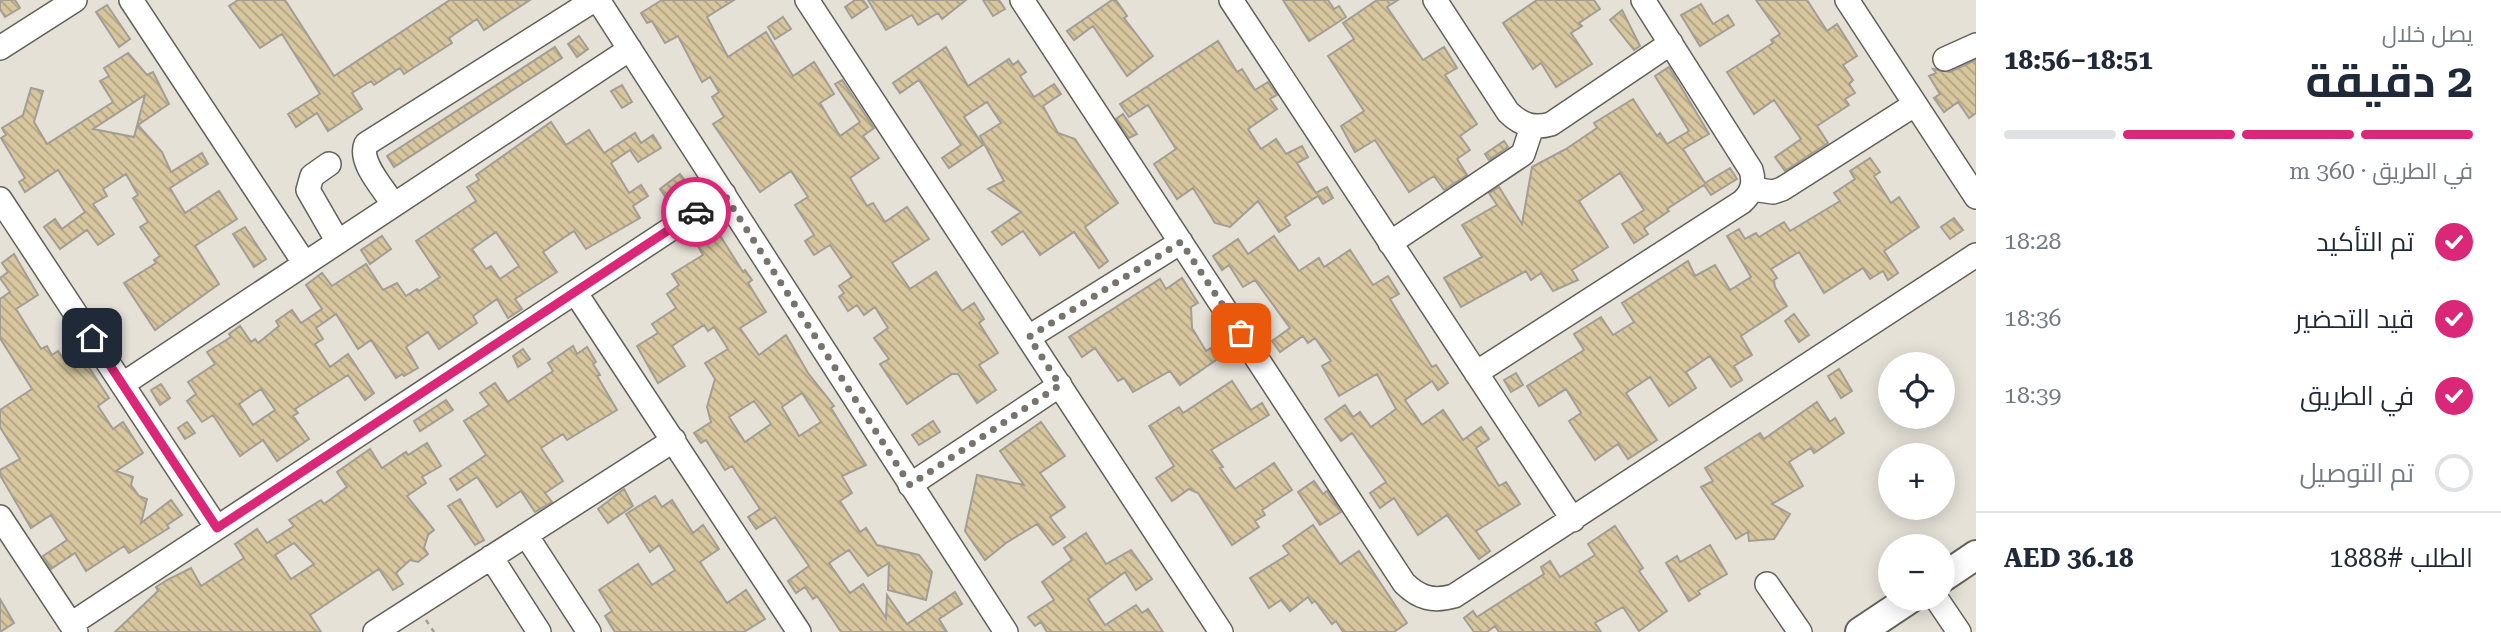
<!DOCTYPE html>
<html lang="ar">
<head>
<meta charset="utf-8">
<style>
	:root { --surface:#fff; --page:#f2f2f3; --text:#1f2937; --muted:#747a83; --line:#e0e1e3; --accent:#db2777 }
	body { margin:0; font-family:"Roboto Serif",Cairo,serif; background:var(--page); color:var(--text); direction:rtl; height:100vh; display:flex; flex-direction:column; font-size:26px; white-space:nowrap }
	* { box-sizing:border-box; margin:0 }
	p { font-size:23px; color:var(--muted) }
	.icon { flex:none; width:38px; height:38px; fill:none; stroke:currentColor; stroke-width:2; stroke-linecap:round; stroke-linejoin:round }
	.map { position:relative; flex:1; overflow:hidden; direction:ltr }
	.details { display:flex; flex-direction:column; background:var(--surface); width:525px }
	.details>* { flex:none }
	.buttons { position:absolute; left:1878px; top:352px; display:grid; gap:14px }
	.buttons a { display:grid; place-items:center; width:77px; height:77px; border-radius:50%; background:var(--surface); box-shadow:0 4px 18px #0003; font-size:35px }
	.pin { position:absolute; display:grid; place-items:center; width:60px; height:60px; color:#fff; margin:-30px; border-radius:14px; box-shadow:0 4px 10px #0006 }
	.courier { position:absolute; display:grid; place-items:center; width:70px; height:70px; margin:-35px; border:5px solid #db2777; border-radius:50%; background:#fff; color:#222; box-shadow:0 2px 9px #0007 }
	.overview em { font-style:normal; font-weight:700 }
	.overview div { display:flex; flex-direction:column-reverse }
	.overview { display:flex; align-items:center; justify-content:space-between; height:119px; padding:0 28px }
	h1 { font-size:46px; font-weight:700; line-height:52px }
	.bar { display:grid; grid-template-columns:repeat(4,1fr); gap:10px 7px; align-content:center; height:84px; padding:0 28px }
	.bar i { height:9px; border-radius:5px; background:var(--line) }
	.bar .selected { background:var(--accent) }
	.bar p { grid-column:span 4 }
	.line { display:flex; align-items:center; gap:18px; padding:0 28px; border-top:2px solid var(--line) }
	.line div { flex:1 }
	ol { padding:0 28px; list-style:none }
	li { display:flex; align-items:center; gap:21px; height:77px }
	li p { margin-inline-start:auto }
	li .icon { padding:7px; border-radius:50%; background:var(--accent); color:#fff; stroke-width:4 }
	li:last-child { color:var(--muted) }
	li i { width:38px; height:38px; border:4px solid var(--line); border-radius:50% }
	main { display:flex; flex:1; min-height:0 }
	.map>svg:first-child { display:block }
	.building { fill:url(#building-back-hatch); stroke:#a29e95; stroke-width:2; fill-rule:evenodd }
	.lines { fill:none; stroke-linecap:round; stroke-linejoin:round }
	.minor-casing { stroke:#636058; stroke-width:26 }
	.major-casing { stroke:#636058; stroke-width:32 }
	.path { stroke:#a29f97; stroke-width:2.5; stroke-dasharray:5 5; stroke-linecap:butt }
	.minor { stroke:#fff; stroke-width:23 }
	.major { stroke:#fff; stroke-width:28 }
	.done { stroke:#77746e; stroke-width:7; stroke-dasharray:0 12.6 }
	.route { stroke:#db2777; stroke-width:9 }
</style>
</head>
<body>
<main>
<section class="details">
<div class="overview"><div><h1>2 دقيقة</h1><p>يصل خلال</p></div><em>18:51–18:56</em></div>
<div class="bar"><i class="selected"></i><i class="selected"></i><i class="selected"></i><i></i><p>في الطريق · 360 m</p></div>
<ol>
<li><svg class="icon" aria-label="check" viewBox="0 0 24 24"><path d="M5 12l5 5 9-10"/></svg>تم التأكيد<p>18:28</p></li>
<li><svg class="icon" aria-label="check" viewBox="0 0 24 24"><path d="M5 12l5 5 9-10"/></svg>قيد التحضير<p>18:36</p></li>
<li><svg class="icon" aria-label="check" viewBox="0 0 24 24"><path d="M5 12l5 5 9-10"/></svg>في الطريق<p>18:39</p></li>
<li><i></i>تم التوصيل</li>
</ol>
<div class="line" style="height:91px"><div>الطلب #1888</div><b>AED 36.18</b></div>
</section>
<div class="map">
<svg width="1976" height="632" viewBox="0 0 1976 632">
	<defs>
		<pattern id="building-back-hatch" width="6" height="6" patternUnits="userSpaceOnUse" patternTransform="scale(1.75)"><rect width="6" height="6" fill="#d7c69e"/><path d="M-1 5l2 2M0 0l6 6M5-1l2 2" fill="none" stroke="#b0a282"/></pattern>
	</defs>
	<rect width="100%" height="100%" fill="#e5e1d7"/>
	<path class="building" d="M0,0H15L20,8L5,17L0,9Z
		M238,0H285L334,76L450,0H530L484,30L477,19L449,38L452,43L404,74L400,68L374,85L371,81L352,93L362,109L328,131L317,113L296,127L288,114L320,94L282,34L260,48L229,6Z
		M662,0H734L707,17L728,57L766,32L793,76L814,62L834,94L820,103L840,136L860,122L835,84L842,80L874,128L863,136L879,158L850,178L867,206L873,203L885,222L907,207L929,239L892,263L910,289L936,272L962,311L974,303L984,319L979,323L998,353L979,365L996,390L977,403L958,374H952L907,404L880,364L889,359L874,338L888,328L875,307L864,315L857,305L848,311L839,297L844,293L839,286L852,277L830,245L814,255L805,241L814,235L795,205L808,197L791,171L760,192L713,124L724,117L712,97L719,92L710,77L702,82L678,36L665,43L652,21L647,23L641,13Z
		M855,0H863L868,7L852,18L845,7Z
		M868,0H966L942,19L938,13L918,25L912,15L886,30Z
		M983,0H999L1005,9L993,16Z
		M1112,0H1116L1127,16L1124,18L1153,56L1127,76L1093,26L1074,40L1067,31Z
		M1283,0H1328L1334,9L1339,6L1346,17L1309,41Z
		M1377,0H1398L1387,7L1423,60L1444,47L1457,68L1445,75L1477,124L1460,136L1470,150L1457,159L1467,175L1444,190L1434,176L1409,192L1375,140L1355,152L1341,126L1364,111L1328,56L1354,39L1343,23Z
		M1537,0H1594L1600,9L1579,23L1582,26L1571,33L1592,64L1556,87L1541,63L1533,69L1503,23Z
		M1756,0H1807L1827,31L1837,24L1857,56L1843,65L1853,80L1849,84L1855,93L1845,99L1849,105L1817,126L1828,143L1785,171L1775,157L1801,139L1774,100L1754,114L1727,72L1773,43L1771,40L1780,34Z
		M1701,4L1713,24L1728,15L1734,25L1700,46L1681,15Z
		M107,5L130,39L119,47L96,12Z
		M1622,10L1640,46L1634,50L1610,20Z
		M783,17L791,29L775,39L768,27Z
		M579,36L588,49L577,57L568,44Z
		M1218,41L1237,72L1242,69L1255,90L1268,82L1277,95L1270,99L1277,109L1248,129L1261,149L1276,139L1286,154L1302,146L1308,157L1297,163L1316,193L1327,187L1333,198L1323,204L1318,196L1285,217L1290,225L1279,232L1258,201L1230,227L1215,223L1193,188L1177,199L1154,164L1176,149L1148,105L1129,117L1120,104Z
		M555,47L562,58L394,167L387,156Z
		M946,47L968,86L1009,59L1013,65L1018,61L1026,72L1020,76L1034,97L1054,84L1061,94L1043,106L1058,133L1075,139L1118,203L1085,227L1108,261L1099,268L1074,232L1040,255L1023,231L1002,245L992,232L1021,212L988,189L1004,181L980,136L1001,123L987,102L964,117L983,145L949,168L942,158L961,145L919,80L900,93L893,83Z
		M128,53L147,75L153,72L169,104L138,125L162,152L171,172L202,153L208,164L170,188L185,213L219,191L237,219L195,246L219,284L155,330L124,283L156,263L154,260L160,256L140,227L148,222L133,198L138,195L126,174L103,189L107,196L93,204L114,234L98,245L87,230L60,249L44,227L55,219L62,229L85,212L58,170L25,192L19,182L25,178L1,138L6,135L2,128L23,115L31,88L43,91L34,122L47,144L113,102L100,81L109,76L104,68ZM145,95L134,137L93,129Z
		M1976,60V113L1969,118L1958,102L1944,112L1934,98L1940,94L1929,76L1936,73L1933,69L1950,72Z
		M1669,67L1709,134L1683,149L1705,183L1730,168L1737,179L1711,195L1704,185L1667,209L1669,211L1644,228L1648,234L1634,243L1622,224L1644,210L1620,173L1579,201L1608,247L1572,270L1578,280L1553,291L1541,273L1531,280L1526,271L1461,307L1444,278L1482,257L1462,225L1497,205L1489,193L1499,187L1522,224L1532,167L1566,149L1597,128L1594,123L1633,99L1657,136L1660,133L1667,144L1689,131L1655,76Z
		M622,85L632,102L622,108L611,91Z
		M1123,114L1137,134L1129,138L1116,119Z
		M551,122L566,145L589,130L604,153L635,133L641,143L653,135L661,148L638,162L630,150L611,163L629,193L641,185L648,196L633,206L640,218L586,249L574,231L543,252L557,272L515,299L522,309L508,318L497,299L473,316L477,323L439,349L428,332L406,347L418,368L404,376L402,374L396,378L371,340L358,349L336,314L316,328L323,339L315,344L330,367L348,354L374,393L365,400L348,375L295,409L298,413L293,416L309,439L277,461L263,440L240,456L213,415L202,422L187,401L196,394L188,382L215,364L207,352L231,337L229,334L240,326L251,342L255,339L258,343L279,326L276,321L292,310L301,323L322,309L306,285L322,273L332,286L366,264L383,290L397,283L406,296L417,289L419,291L440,277L416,241L476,201L467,187L479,180L476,175ZM496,232L519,266L500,279L491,266L486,269L472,249ZM261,389L275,410L253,425L239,404Z
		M1504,141L1508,147L1489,160L1485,154Z
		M1870,158L1880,172L1874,176L1891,203L1899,197L1919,227L1884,251L1898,273L1888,280L1883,271L1870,279L1863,268L1824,293L1799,252L1771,269L1777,278L1774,280L1775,287L1787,306L1741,336L1752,355L1734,366L1742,380L1731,387L1710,356L1686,372L1696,388L1669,406L1650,377L1626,393L1657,440L1628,459L1618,444L1595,460L1569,421L1581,413L1566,389L1539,406L1527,386L1584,350L1574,334L1601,317L1613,335L1634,322L1622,303L1688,261L1695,276L1715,265L1730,290L1751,277L1727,236L1739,229L1745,239L1756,233L1759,237L1784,222L1790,231L1840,201L1834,193L1855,179L1850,171Z
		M680,174L690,187L669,202L660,189Z
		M1954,218L1963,230L1950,239L1941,227Z
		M714,226L743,272L745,270L752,280L748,283L766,312L740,328L759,355L786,335L808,373L834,406L831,408L866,465L842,476L852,493L840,501L860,532L866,528L877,545L919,555L932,572L926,600L888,590L889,563L868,576L849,550L829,563L850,593L863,584L886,618L887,595L907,624L955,592L962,604L939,619L947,632H841L817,596L813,599L805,587L796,593L788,581L809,566L775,517L756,529L748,517L760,509L732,466L725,470L706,440L701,443L694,433L711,422L707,407L715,379L705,363L728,349L714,327L708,331L704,325L672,346L685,366L658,383L651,371L637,346L658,333L652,324L676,308L667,294L679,285L672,274L703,255L694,239ZM802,393L821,422L799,436L782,407ZM754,401L771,424L745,442L729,417Z
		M245,227L266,259L254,267L233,234Z
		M382,236L391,249L370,264L361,250Z
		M1274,236L1299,271L1319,258L1324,267L1350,250L1373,285L1388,276L1399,294L1390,299L1432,367L1436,365L1448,383L1438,390L1432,381L1405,400L1422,425L1443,410L1463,440L1481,427L1489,439L1476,448L1499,486L1506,482L1520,504L1476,531L1490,551L1479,559L1447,515L1418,535L1394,498L1380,508L1370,493L1386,482L1352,433L1341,441L1325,419L1345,405L1353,417L1360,412L1371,427L1396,409L1377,374L1339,396L1322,366L1331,361L1315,338L1308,343L1303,336L1280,352L1272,341L1290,328L1255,280L1243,287L1229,265L1222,270L1213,256L1238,239L1248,254Z
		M14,254L38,295L16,309L41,349L47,346L52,355L58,351L66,363L80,354L109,398L98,406L113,429L123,422L143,453L116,471L133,477L131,485L139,496L147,499L141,523L171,500L182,515L167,525L169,528L129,553L124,546L86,571L75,553L51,569L43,556L67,540L51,515L31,528L0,475V470L20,459L0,427V410L32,389L0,338V299L10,292L0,278L8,272L2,263Z
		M1182,278L1198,303L1191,307L1192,328L1206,351L1218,343L1226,353L1180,385L1170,371L1133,392L1124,378L1118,381L1095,348L1082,357L1069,337L1160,279L1166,289Z
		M1794,314L1809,335L1799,342L1785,321Z
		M573,346L577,354L587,347L596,362L593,364L600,375L597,376L617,410L567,440L563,434L541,448L563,481L545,493L552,502L535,512L521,491L497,507L477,477L457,490L450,479L486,455L464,421L489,405L480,393L495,383L508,402L553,371L548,363Z
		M523,349L530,359L518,367L513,356Z
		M1839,369L1852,391L1841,398L1828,376Z
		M1516,373L1523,385L1511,392L1504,380Z
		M1232,381L1251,410L1262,403L1269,415L1211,450L1223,467L1220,468L1235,489L1274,463L1292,490L1262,510L1265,515L1255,521L1259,527L1232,545L1198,493L1189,489L1172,501L1156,478L1174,466L1149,426L1179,407L1183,413Z
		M161,384L170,398L160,405L151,390Z
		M446,400L453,410L420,431L414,421Z
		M1817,402L1830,422L1835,418L1844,433L1814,453L1811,448L1789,462L1803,486L1772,504L1790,514L1774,539L1749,541L1748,532L1736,539L1701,487L1713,481L1705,468L1760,433L1764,439Z
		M933,421L940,432L919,445L912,435Z
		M187,422L195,433L185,439L178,428Z
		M1041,422L1065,456L1040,473L1065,507L1050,517L1065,537L1053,545L1037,524L1006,543L985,560L965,531L977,475L1024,485L1000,451Z
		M427,443L441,466L422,477L426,483L407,496L434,530L428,535L424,548L428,554L418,562L410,560L396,573L403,584L393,590L379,569L310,615L321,632H115L158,591L156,587L167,580L191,568L201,586L244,558L235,544L257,529L267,543L294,526L289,520L321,500L324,504L347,487L337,472L370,449L382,468L406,452L408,455ZM294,543L314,564L291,579L275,555Z
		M1314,481L1323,494L1327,491L1341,512L1320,525L1298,492Z
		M624,489L633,506L608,523L598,509Z
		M655,496L662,507L672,500L693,533L703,525L712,538L719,549L700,562L727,603L746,590L765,619L744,632H615L605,616L612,611L599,590L638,564L652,585L675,570L659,545L650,552L626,514Z
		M460,499L484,540L475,545L448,506Z
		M1313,525L1340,564L1359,551L1407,623L1394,632H1343L1336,621L1332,624L1315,601L1312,603L1308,597L1290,611L1281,600L1269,608L1250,578L1289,554L1283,546Z
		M1615,526L1643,568L1639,571L1667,611L1639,631L1623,607L1595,623L1601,632H1499L1495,626L1487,632H1474L1464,618L1473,611L1477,617L1544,574L1541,567L1550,561L1560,577L1595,555L1588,544Z
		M1086,533L1106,564L1131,550L1152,579L1136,590L1125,572L1088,599L1105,625L1136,605L1142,613L1148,609L1163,632H1047L1041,622L1035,626L1028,617L1054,600L1042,582L1072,560L1064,548Z
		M1710,545L1727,574L1698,591L1700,594L1689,601L1666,563L1677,556L1680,562Z
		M0,599L14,623L0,632Z"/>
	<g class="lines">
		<defs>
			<path id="minor" d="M131,0L305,264
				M598,0L1006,632
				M807,0L1221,632
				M1022,0L1404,583C1419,598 1433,602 1454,596L1976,255
				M1231,0L1573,520
				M1435,0L1508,112C1521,125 1534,129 1551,124L1671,43
				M1847,0L1976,197
				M0,48L75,0
				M1945,59L1976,45
				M329,164L312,176L308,190L338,242
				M1752,189L1773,192L1782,189L1914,105
				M0,199L217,528
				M394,205C384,189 358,162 366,144L594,0
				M1390,243L1523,154L1532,127
				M575,292L799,632
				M1029,337L1181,242
				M1476,373L1742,202C1752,193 1755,183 1751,170L1643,0
				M123,384L630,49
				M910,485L1060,385
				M0,517L76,632
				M526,535L589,632
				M491,557L539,632
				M1767,584L1800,632
				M1936,598L1959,632
				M71,624L724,194
				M375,632L674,440"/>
			<path id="major" d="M1942,578L1976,555
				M1860,632L1911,598"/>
		</defs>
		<use href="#minor" class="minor-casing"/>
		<use href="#major" class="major-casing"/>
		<path class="path" d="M426,620L434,632"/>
		<use href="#minor" class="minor"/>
		<use href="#major" class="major"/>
	</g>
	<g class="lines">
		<path class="done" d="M696,212L724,194L910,485L1060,385L1029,337L1181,242L1241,333"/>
		<path class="route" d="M92,338L217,528L696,212"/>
	</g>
</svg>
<div class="buttons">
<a><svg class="icon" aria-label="locate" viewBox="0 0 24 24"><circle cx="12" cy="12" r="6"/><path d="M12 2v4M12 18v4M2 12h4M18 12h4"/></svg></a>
<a>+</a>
<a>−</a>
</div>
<div class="pin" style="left:1241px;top:333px;background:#ea580c"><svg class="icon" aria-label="bag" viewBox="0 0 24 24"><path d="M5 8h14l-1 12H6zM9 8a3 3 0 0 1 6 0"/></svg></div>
<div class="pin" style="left:92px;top:338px;background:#1f2937"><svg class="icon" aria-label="home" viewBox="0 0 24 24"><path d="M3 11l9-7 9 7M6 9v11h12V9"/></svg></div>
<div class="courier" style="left:696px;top:212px"><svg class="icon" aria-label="car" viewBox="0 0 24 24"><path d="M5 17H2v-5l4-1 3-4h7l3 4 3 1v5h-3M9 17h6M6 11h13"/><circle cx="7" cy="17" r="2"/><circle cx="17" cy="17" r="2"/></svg></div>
</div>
</main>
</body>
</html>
